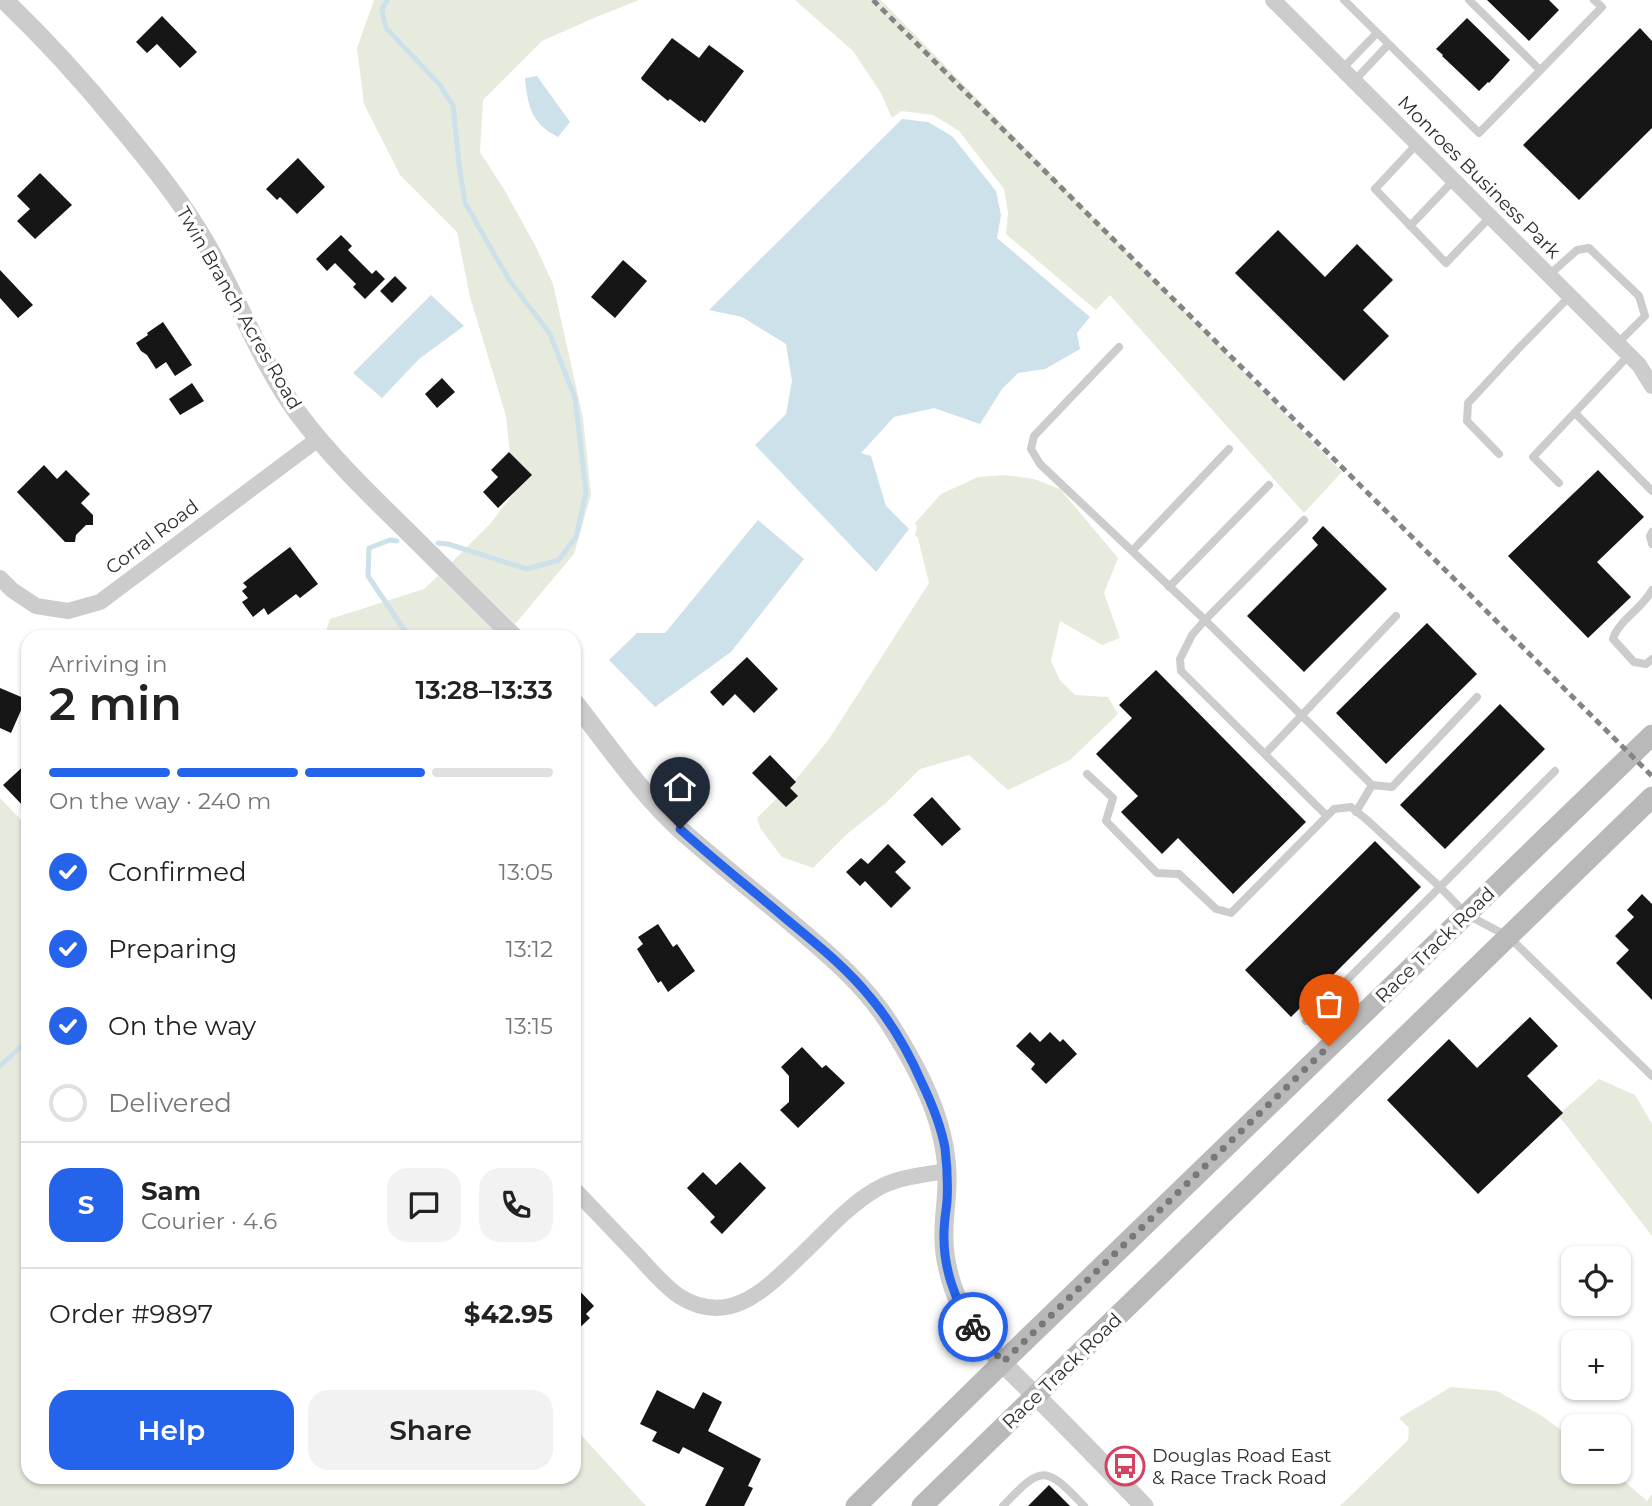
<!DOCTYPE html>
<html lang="en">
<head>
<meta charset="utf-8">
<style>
	:root { --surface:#fff; --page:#f2f2f2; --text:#222; --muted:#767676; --line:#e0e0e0; --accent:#2563eb }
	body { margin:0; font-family:Montserrat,sans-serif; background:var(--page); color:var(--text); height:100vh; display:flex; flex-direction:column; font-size:26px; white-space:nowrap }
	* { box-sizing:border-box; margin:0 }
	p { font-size:23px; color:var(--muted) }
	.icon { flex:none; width:38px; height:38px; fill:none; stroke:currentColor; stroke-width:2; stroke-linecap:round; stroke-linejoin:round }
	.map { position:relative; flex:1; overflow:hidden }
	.details { position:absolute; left:21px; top:630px; width:560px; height:854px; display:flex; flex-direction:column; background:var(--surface); border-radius:21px; box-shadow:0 2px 5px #0004 }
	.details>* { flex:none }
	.fabs { position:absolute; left:1561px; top:1246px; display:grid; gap:14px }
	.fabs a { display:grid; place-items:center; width:70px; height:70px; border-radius:14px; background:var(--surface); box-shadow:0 2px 5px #0004; font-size:35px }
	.pin { position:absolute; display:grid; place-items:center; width:60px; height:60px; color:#fff; margin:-72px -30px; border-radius:50% 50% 50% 0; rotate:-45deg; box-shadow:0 0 7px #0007 }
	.pin .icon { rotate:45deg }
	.courier { position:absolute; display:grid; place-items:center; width:70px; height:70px; margin:-35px; border:5px solid #2563eb; border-radius:50%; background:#fff; color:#222; box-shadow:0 2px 9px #0007 }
	.summary em { font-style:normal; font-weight:600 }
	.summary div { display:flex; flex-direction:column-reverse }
	.summary { display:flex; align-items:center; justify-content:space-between; height:119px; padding:0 28px }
	h1 { font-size:46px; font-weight:600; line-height:52px }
	.bar { display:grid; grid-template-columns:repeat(4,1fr); gap:10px 7px; align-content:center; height:84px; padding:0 28px }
	.bar i { height:9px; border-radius:5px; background:var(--line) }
	.bar .on { background:var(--accent) }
	.bar p { grid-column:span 4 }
	.line { display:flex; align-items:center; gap:18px; padding:0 28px; border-top:2px solid var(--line) }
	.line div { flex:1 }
	.round { display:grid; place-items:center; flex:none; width:74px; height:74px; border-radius:21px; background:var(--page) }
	ol { padding:0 28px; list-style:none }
	li { display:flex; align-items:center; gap:21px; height:77px }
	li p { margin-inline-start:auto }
	li .icon { padding:7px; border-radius:50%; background:var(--accent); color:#fff; stroke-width:4 }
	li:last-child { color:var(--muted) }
	li i { width:38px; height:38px; border:4px solid var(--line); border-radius:50% }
	.primary-button { display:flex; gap:14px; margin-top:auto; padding:14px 28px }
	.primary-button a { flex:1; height:80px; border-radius:21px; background:var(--accent); color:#fff; font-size:28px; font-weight:600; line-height:80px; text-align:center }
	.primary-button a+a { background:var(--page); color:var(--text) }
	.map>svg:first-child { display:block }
	.green { fill:#e7ebde }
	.water { fill:#cce1e9 }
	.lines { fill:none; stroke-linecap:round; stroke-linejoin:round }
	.stream { stroke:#cce1e9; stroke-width:5 }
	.building { fill:#161616 }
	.service { stroke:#ccc; stroke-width:8 }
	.minor { stroke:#ccc; stroke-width:16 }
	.tertiary { stroke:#ccc; stroke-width:19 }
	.secondary { stroke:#b9b9b9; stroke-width:21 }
	.rail { stroke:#848484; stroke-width:5; stroke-dasharray:7 5; stroke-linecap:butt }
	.done { stroke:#787878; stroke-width:7; stroke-dasharray:0 12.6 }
	.route { stroke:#2563eb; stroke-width:9 }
	.labels { text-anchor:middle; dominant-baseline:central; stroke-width:7; stroke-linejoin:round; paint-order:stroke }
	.street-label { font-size:19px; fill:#2f2f2f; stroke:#fff }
	.poi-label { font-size:19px; fill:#2f2f2f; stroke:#fff; text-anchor:start }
</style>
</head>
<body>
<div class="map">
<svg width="1652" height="1506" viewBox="0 0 1652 1506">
	<rect width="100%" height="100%" fill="#fff"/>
	<path class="green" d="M374,0H639L594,18L542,41L483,100L480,152L505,191L535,245L553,284L583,418L591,495L574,554L515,624L452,562L490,524L514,493L506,416L470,297L457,232L400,175L364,104L357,48Z
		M795,0H881L1342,472L1304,513L1110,295L1096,310L1006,234L1008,213L1004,189L959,131L933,115L901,111L892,118L881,93L853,51Z
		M1005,475L1034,479L1060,489L1118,558L1104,593L1120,638L1102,645L1060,621L1051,661L1060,680L1075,695L1108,697L1118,714L1070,760L1008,790L969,755L920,769L886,803L847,834L813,868L782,857L760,828L757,818L798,777L829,739L929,583L918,538L915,535L917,527L915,523L941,494L978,477Z
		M438,576L501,637H324L330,619L424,589Z
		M0,798L28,827V1477H574V1427L646,1506H0Z
		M1599,1079L1635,1095L1652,1124V1236L1558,1115Z
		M1451,1387L1497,1391L1542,1416L1573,1439V1472H1614L1647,1501L1652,1494V1506H1340L1408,1440L1409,1428L1399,1418Z"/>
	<path class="water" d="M537,76L570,122L558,137C531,123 528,107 525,78Z
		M902,119L928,122L952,136L996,191L1001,215L997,238L1090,317L1077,333L1080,349L1045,369L1018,373L1002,389L980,424L934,408L894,417L861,453L871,456L886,506L909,529L876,572L755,445L786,414L792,381L786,344L742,317L709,310Z
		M431,295L464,326L419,359L382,398L353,373Z
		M758,520L804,559L731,652L655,707L609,660L637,633H665Z"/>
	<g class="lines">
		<path class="stream" d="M387,0L382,10L386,28L439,84L453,105L459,164L465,203L509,280L550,334L575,398L586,492L576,537L559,560L527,569L448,544L438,543
			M397,541L390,540L369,548L368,576L409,637
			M0,1066L28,1040"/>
	</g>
	<path class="building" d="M1487,0H1549L1559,10L1529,41Z
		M162,16L197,52L180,68L157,44L147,53L136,42Z
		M1467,18L1510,60L1489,83L1488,82L1479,91L1442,56L1443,55L1436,49Z
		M1640,28L1652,41V128L1579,200L1523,145Z
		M672,38L699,58L709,45L744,71L705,123L701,120L700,122L670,99L668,101L642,80L641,78Z
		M298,158L325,187L297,214L280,197L277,200L266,189Z
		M40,173L72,205L35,239L17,221L30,209L17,196Z
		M1278,230L1325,277L1357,244L1393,280L1363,310L1389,336L1344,381L1235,273Z
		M341,235L352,246L348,250L372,274L376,270L385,279L365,299L353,287L356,284L335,263L327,271L316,259Z
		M623,260L647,281L615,318L591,297Z
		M0,270L33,305L18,318L0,298Z
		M395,276L407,288L392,303L380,291Z
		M163,322L192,365L175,376L166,362L156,369L147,355L141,351L136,343L148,335L147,333Z
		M442,378L455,392L437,408L425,394Z
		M192,383L204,401L180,415L169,399Z
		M509,452L532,475L498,508L483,492L498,477L491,470Z
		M44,465L57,479L66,470L90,494L81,503L93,515V525H86L76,535L75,542H65L17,492Z
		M1598,470L1644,517L1597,562L1631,597L1588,638L1508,556Z
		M1323,526L1387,589L1304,672L1247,616L1318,545L1312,538Z
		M290,547L318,584L300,598L296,594L268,615L264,608L253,617L242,602L248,598L242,591L247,587L243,583Z
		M1427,623L1477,674L1386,764L1336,713Z
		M747,657L778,689L754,713L735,694L723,706L710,692Z
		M1156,670L1306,822L1233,894L1178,838L1162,854L1121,812L1138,796L1096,754L1132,718L1119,705Z
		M0,688L26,699L11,733L0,728Z
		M1500,704L1545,749L1445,849L1400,805Z
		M770,755L796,782L790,788L798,796L786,807L752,773Z
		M28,762V811L3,785Z
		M932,797L961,829L942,846L913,815Z
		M1375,841L1421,887L1291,1017L1245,970Z
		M888,844L906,862L895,872L911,888L891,908L865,881L860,886L846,872L861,858L868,864Z
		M1642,894L1652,904V1000L1616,963L1629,950L1615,936L1634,917L1627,910Z
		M658,924L673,947L677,944L695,971L668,992L661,981L658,983L637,949L643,944L638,937Z
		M1530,1017L1558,1046L1527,1076L1563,1113L1478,1194L1387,1100L1449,1039L1477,1068Z
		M1030,1032L1040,1042L1050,1032L1060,1042L1063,1039L1077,1054L1046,1084L1031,1069L1035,1064L1016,1046Z
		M802,1047L822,1068L826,1065L845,1083L798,1128L780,1110L789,1102V1076L781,1067Z
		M740,1162L766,1188L722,1234L710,1222L715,1217L687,1188L703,1172L716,1185Z
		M574,1285L594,1306L586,1314L590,1318L574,1333Z
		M657,1390L694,1409L703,1392L722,1402L708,1431L761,1459L748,1486L753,1488L744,1506H705L724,1468L683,1447L679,1454L652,1441L657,1432L640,1424Z
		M1049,1485L1070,1506H1028Z"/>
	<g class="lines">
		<path class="service" d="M1344,0L1479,133L1602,7L1594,0
			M1469,0L1540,70
			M1342,69L1377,33
			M1354,81L1388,45
			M1417,144L1375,189L1446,263L1490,217
			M1410,226L1454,180
			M1549,275L1577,250L1589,248L1639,296L1645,316L1617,344
			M1119,347L1034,436L1031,449L1040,464L1205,620L1304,520
			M1575,413L1652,491
			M1499,454L1467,421L1468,403L1519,348L1570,296
			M1559,483L1533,457L1629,355
			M1652,532L1650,536L1652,544
			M1132,551L1229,449
			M1169,587L1269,485
			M1652,590C1643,608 1618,621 1613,639L1634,662L1646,664L1652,659
			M1265,754L1396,616
			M1087,774L1113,798L1106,821L1157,873L1179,874L1216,909L1231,913L1334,809L1351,807L1367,820L1440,887L1555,771
			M1372,785L1392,787L1477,697
			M1327,816L1181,671L1180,659L1192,635L1205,620L1372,785L1356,812
			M1306,1021L1440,887L1466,914L1509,937L1652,1076
			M1003,1506C1042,1465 1045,1465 1084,1506"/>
		<path class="minor" d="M1273,0L1639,365L1652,386
			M0,578L12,590L36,606L68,611L100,602L318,439
			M574,1189C595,1211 616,1233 637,1255C650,1269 663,1285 679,1296C726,1326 761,1294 795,1261C820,1238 846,1207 875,1190C896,1177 923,1175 947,1171"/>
		<path class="tertiary" d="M4,0C45,39 83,81 119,125C149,161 180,199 204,240C237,296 259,359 297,412C329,455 367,492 405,529C441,565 478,601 514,637
			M574,702C609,746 640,793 683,832C717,862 753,891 788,920C826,952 865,984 891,1026C919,1070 945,1120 947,1173C948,1193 944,1212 944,1231C943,1252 948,1274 955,1293C972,1338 1011,1371 1044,1404C1078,1438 1111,1472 1144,1506"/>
		<path class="secondary" d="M856,1506L1003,1362L1652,735
			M922,1506L1652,797"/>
		<path class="rail" d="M873,0L1652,776"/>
	</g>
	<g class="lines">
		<path class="done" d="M973,1327L1003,1362L1329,1046"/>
		<path class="route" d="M680,829C714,860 750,888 785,918C815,943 846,967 870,997C892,1023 909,1053 922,1083C932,1104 941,1126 945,1148C947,1165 948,1184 947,1201C946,1212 944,1222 944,1233C943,1266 954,1300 973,1327"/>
	</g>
	<defs>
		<symbol id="bus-ring" viewBox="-11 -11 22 22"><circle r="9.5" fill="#fff" stroke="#d54260" stroke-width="1.5"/><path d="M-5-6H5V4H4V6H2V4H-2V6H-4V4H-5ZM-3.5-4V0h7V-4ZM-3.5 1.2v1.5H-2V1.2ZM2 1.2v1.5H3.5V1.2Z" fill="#d54260"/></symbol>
	</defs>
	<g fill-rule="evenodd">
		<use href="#bus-ring" x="1103" y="1444" width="44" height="44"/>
	</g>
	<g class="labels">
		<g class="street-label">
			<text transform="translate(1479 177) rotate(45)">Monroes Business Park</text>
			<text transform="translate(239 308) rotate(60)">Twin Branch Acres Road</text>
			<text transform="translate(152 537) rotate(-37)">Corral Road</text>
			<text transform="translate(1435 945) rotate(-44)">Race Track Road</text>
			<text transform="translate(1062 1371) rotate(-44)">Race Track Road</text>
		</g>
		<g class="poi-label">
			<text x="1152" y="1455">Douglas Road East<tspan x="1152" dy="22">&amp; Race Track Road</tspan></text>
		</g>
	</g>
</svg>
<div class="fabs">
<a><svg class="icon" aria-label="locate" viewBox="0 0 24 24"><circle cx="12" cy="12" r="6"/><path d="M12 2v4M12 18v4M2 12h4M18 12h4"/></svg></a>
<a>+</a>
<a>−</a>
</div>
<div class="pin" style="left:1329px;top:1046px;background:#ea580c"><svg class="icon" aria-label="bag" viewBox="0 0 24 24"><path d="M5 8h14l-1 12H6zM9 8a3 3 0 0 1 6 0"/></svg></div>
<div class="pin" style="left:680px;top:829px;background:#1f2937"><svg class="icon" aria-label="home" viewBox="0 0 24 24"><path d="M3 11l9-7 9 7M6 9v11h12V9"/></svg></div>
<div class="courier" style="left:973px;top:1327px"><svg class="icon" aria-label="bike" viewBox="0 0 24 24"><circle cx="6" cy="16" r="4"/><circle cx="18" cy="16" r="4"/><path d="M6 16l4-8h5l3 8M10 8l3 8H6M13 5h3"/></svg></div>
<section class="details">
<div class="summary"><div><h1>2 min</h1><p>Arriving in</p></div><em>13:28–13:33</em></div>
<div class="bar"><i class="on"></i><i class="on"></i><i class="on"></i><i></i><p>On the way · 240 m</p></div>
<ol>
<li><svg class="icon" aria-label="check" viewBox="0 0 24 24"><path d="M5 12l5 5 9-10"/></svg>Confirmed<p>13:05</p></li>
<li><svg class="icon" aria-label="check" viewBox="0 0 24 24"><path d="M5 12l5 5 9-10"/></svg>Preparing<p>13:12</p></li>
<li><svg class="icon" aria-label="check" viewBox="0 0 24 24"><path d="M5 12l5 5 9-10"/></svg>On the way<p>13:15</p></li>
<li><i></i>Delivered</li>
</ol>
<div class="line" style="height:126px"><b class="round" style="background:var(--accent);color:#fff">S</b><div><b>Sam</b><p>Courier · 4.6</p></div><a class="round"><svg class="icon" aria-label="chat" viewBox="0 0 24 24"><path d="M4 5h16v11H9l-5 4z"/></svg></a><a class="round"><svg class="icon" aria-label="phone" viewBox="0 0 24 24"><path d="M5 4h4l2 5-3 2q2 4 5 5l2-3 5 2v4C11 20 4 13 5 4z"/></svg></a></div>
<div class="line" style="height:91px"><div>Order #9897</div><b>$42.95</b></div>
<div class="primary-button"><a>Help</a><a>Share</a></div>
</section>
</div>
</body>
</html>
